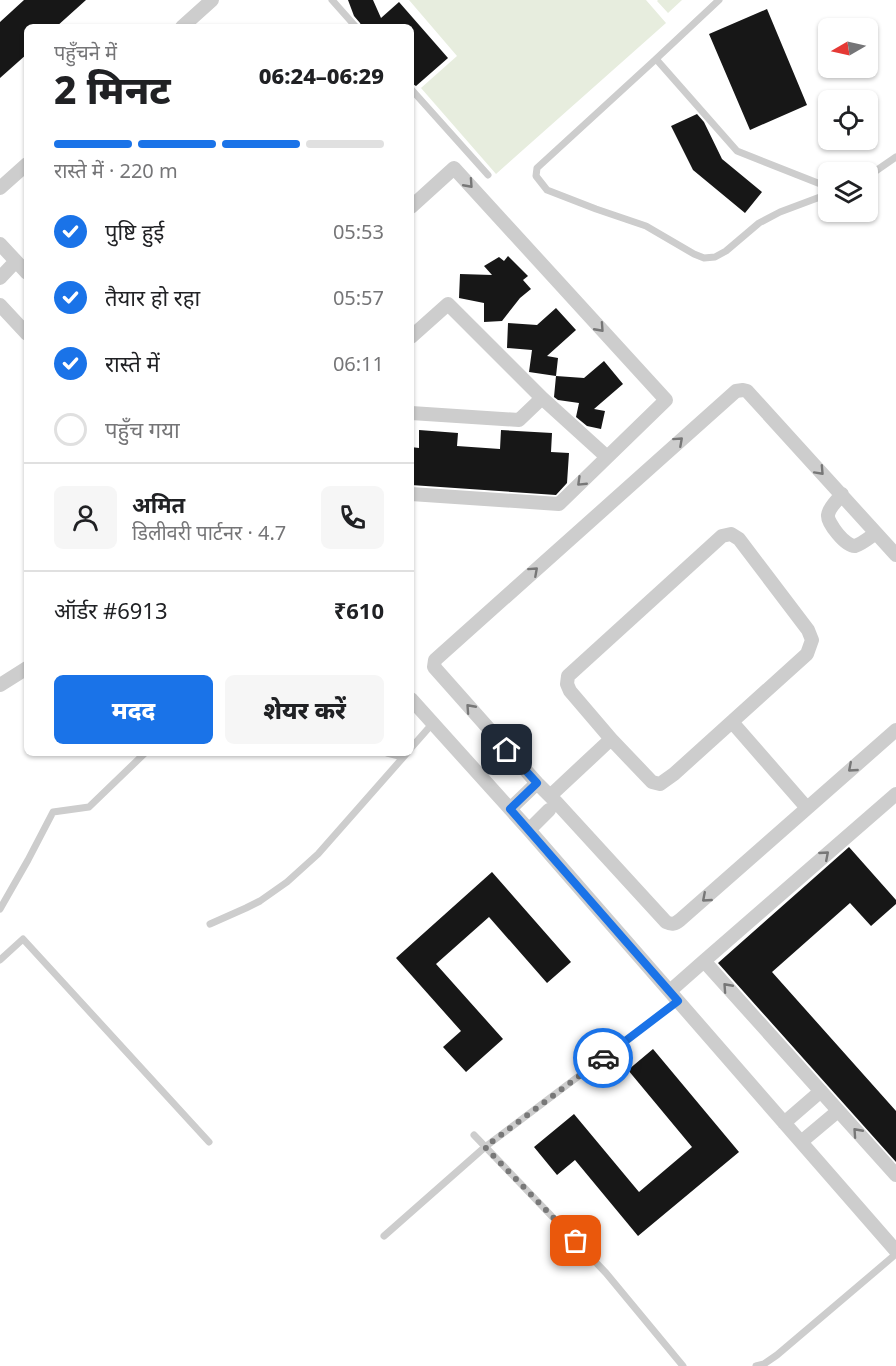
<!DOCTYPE html>
<html lang="hi">
<head>
<meta charset="utf-8">
<style>
	:root { --surface:#fff; --page:#f6f6f6; --text:#202124; --muted:#757577; --line:#e0e0e0; --accent:#1a73e8 }
	body { margin:0; font-family:"Noto Sans","Noto Sans Devanagari",sans-serif; background:var(--page); color:var(--text); height:100vh; display:flex; flex-direction:column; font-size:22px; white-space:nowrap }
	* { box-sizing:border-box; margin:0 }
	p { font-size:20px; color:var(--muted) }
	.icon { flex:none; width:33px; height:33px; fill:none; stroke:currentColor; stroke-width:2; stroke-linecap:round; stroke-linejoin:round }
	.map { position:relative; flex:1; overflow:hidden }
	.sheet { position:absolute; left:24px; top:24px; width:390px; height:732px; display:flex; flex-direction:column; background:var(--surface); border-radius:9px; box-shadow:0 2px 4px #0004 }
	.sheet>* { flex:none }
	.needle { width:39px; rotate:261deg }
	.controls { position:absolute; left:818px; top:18px; display:grid; gap:12px }
	.controls a { display:grid; place-items:center; width:60px; height:60px; border-radius:9px; background:var(--surface); box-shadow:0 2px 4px #0004; font-size:30px }
	.pin { position:absolute; display:grid; place-items:center; width:51px; height:51px; color:#fff; margin:-26px; border-radius:12px; box-shadow:0 3px 9px #0006 }
	.courier { position:absolute; display:grid; place-items:center; width:60px; height:60px; margin:-30px; border:4px solid #1a73e8; border-radius:50%; background:#fff; color:#222; box-shadow:0 2px 8px #0007 }
	.overview em { font-style:normal; font-weight:800 }
	.overview div { display:flex; flex-direction:column-reverse }
	.overview { display:flex; align-items:center; justify-content:space-between; height:102px; padding:0 30px }
	h1 { font-size:39px; font-weight:800; line-height:45px }
	.bar { display:grid; grid-template-columns:repeat(4,1fr); gap:9px 6px; align-content:center; height:72px; padding:0 30px }
	.bar i { height:8px; border-radius:4px; background:var(--line) }
	.bar .selected { background:var(--accent) }
	.bar p { grid-column:span 4 }
	.line { display:flex; align-items:center; gap:15px; padding:0 30px; border-top:2px solid var(--line) }
	.line div { flex:1 }
	.round { display:grid; place-items:center; flex:none; width:63px; height:63px; border-radius:9px; background:var(--page) }
	ol { padding:0 30px; list-style:none }
	li { display:flex; align-items:center; gap:18px; height:66px }
	li p { margin-inline-start:auto }
	li .icon { padding:6px; border-radius:50%; background:var(--accent); color:#fff; stroke-width:4 }
	li:last-child { color:var(--muted) }
	li i { width:33px; height:33px; border:3px solid var(--line); border-radius:50% }
	.cta { display:flex; gap:12px; margin-top:auto; padding:12px 30px }
	.cta a { flex:1; height:69px; border-radius:9px; background:var(--accent); color:#fff; font-size:24px; font-weight:800; line-height:69px; text-align:center }
	.cta a+a { background:var(--page); color:var(--text) }
	.map>svg:first-child { display:block }
	.green { fill:#e7edde }
	.building { fill:#171717 }
	.lines { fill:none; stroke-linecap:round; stroke-linejoin:round }
	.service { stroke:#cdcdcd; stroke-width:7 }
	.minor { stroke:#cdcdcd; stroke-width:14 }
	.oneway { stroke:#777 }
	.done { stroke:#787878; stroke-width:6; stroke-dasharray:0 10.8 }
	.route { stroke:#1a73e8; stroke-width:8 }
</style>
</head>
<body>
<div class="map">
<svg width="896" height="1366" viewBox="0 0 896 1366">
	<rect width="100%" height="100%" fill="#fff"/>
	<path class="green" d="M409,0H646L666,23L496,174L421,88L457,56Z
		M658,0H682L668,13L657,1Z"/>
	<path class="building" d="M24,0H86L56,27H27V54L0,78V22Z
		M348,0H373L381,18L399,2L448,58L416,86L411,83V27H362L360,23L354,16Z
		M767,9L807,105L750,130L709,34Z
		M697,114L704,122L722,159L762,192L745,213L693,170L671,126Z
		M508,256L528,276L523,280L531,289L520,298L502,321L484,322V303L459,298L460,274L492,275L484,266L499,257L504,261Z
		M556,308L576,330L547,356L558,358L556,376L529,372L532,350L507,348L508,323L537,325Z
		M604,361L623,384L594,409L605,411L601,429L587,426L576,417L579,403L558,400L554,397L556,376L584,378Z
		M419,430L458,433L457,446L500,449L501,430L552,433L551,452L569,453L567,483L556,495L411,485V447L419,448Z
		M849,847L896,900V904L871,926L850,903L772,972L896,1111V1162L718,963Z
		M492,872L571,962L547,983L489,917L436,964L503,1039L466,1072L443,1047L461,1031L396,958Z
		M653,1049L739,1152L638,1236L575,1160L557,1175L534,1147L574,1114L639,1192L692,1147L628,1070Z"/>
	<g class="lines">
		<path class="service" d="M332,0L356,27
			M656,59L719,0
			M411,89L488,175
			M867,177L896,157
			M828,187L737,151L656,59L537,168L536,176L547,190L596,209L646,226L694,254L704,258L715,257L726,251L759,223L780,212L828,194
			M411,748L433,723
			M387,753L403,757
			M0,909L28,860L53,812L89,807L145,753
			M210,924L246,908L260,901L287,882L318,854L407,753
			M0,960L23,939L209,1142
			M474,1135L606,1273L683,1366
			M384,1236L485,1147L678,1001
			M756,1366L764,1364L777,1355L896,1254"/>
		<path class="minor" d="M182,27L212,0
			M0,188L27,164
			M411,207L454,168L666,400L559,504L411,494
			M0,244L27,273
			M0,278L16,261
			M0,305L27,334
			M411,337L448,304L542,398
			M411,413L519,420L542,398L607,457
			M842,494C838,500 829,507 828,515C827,523 846,547 855,546C862,544 870,537 876,533
			M896,555L747,391L743,390L736,391L435,660L434,667L537,783L557,803L666,922C672,925 675,924 680,920L896,730
			M0,685L27,668
			M411,699L529,830L896,1251
			M732,722L807,808
			M896,794L704,961L896,1175
			M550,796L611,739L570,691L567,684L568,676L722,536L731,534L739,539L808,630L812,640L807,654L674,774L660,784L652,782L611,739
			M510,809L537,783
			M529,830L549,810
			M670,991L704,961
			M784,1123L821,1091
			M801,1142L838,1111"/>
	</g>
	<defs><path id="oneway-chevron" d="M-2-3.5L2.5 0L-2 3.5" fill="none" stroke-width="1.6" stroke-linecap="round" stroke-linejoin="round" transform="scale(1.5)"/></defs>
	<g class="oneway">
		<use href="#oneway-chevron" transform="translate(469 184) rotate(48)"/>
		<use href="#oneway-chevron" transform="translate(600 328) rotate(48)"/>
		<use href="#oneway-chevron" transform="translate(679 441) rotate(-42)"/>
		<use href="#oneway-chevron" transform="translate(820 471) rotate(47)"/>
		<use href="#oneway-chevron" transform="translate(581 482) rotate(136)"/>
		<use href="#oneway-chevron" transform="translate(534 571) rotate(-42)"/>
		<use href="#oneway-chevron" transform="translate(470 708) rotate(-132)"/>
		<use href="#oneway-chevron" transform="translate(852 768) rotate(139)"/>
		<use href="#oneway-chevron" transform="translate(825 855) rotate(-41)"/>
		<use href="#oneway-chevron" transform="translate(706 898) rotate(139)"/>
		<use href="#oneway-chevron" transform="translate(727 987) rotate(-132)"/>
		<use href="#oneway-chevron" transform="translate(857 1132) rotate(-132)"/>
	</g>
	<g class="lines">
		<path class="done" d="M576,1241L485,1147L603,1058"/>
		<path class="route" d="M507,750L537,783L510,809L678,1001L603,1058"/>
	</g>
</svg>
<div class="controls">
<a><svg class="needle" viewBox="-14 -14 28 28"><path d="M0-13l5 13h-10z" fill="#e53935"/><path d="M0 13l5-13h-10z" fill="#757577"/></svg></a>
<a><svg class="icon" aria-label="locate" viewBox="0 0 24 24"><circle cx="12" cy="12" r="6"/><path d="M12 2v4M12 18v4M2 12h4M18 12h4"/></svg></a>
<a><svg class="icon" aria-label="layers" viewBox="0 0 24 24"><path d="M12 4l9 5-9 5-9-5zM3 14l9 5 9-5"/></svg></a>
</div>
<div class="pin" style="left:576px;top:1241px;background:#ea580c"><svg class="icon" aria-label="bag" viewBox="0 0 24 24"><path d="M5 8h14l-1 12H6zM9 8a3 3 0 0 1 6 0"/></svg></div>
<div class="pin" style="left:507px;top:750px;background:#1f2937"><svg class="icon" aria-label="home" viewBox="0 0 24 24"><path d="M3 11l9-7 9 7M6 9v11h12V9"/></svg></div>
<div class="courier" style="left:603px;top:1058px"><svg class="icon" aria-label="car" viewBox="0 0 24 24"><path d="M5 17H2v-5l4-1 3-4h7l3 4 3 1v5h-3M9 17h6M6 11h13"/><circle cx="7" cy="17" r="2"/><circle cx="17" cy="17" r="2"/></svg></div>
<section class="sheet">
<div class="overview"><div><h1>2 मिनट</h1><p>पहुँचने में</p></div><em>06:24–06:29</em></div>
<div class="bar"><i class="selected"></i><i class="selected"></i><i class="selected"></i><i></i><p>रास्ते में · 220 m</p></div>
<ol>
<li><svg class="icon" aria-label="check" viewBox="0 0 24 24"><path d="M5 12l5 5 9-10"/></svg>पुष्टि हुई<p>05:53</p></li>
<li><svg class="icon" aria-label="check" viewBox="0 0 24 24"><path d="M5 12l5 5 9-10"/></svg>तैयार हो रहा<p>05:57</p></li>
<li><svg class="icon" aria-label="check" viewBox="0 0 24 24"><path d="M5 12l5 5 9-10"/></svg>रास्ते में<p>06:11</p></li>
<li><i></i>पहुँच गया</li>
</ol>
<div class="line" style="height:108px"><a class="round"><svg class="icon" aria-label="person" viewBox="0 0 24 24"><circle cx="12" cy="8" r="4"/><path d="M4 21q1-7 8-7t8 7"/></svg></a><div><b>अमित</b><p>डिलीवरी पार्टनर · 4.7</p></div><a class="round"><svg class="icon" aria-label="phone" viewBox="0 0 24 24"><path d="M5 4h4l2 5-3 2q2 4 5 5l2-3 5 2v4C11 20 4 13 5 4z"/></svg></a></div>
<div class="line" style="height:78px"><div>ऑर्डर #6913</div><b>₹610</b></div>
<div class="cta"><a>मदद</a><a>शेयर करें</a></div>
</section>
</div>
</body>
</html>
